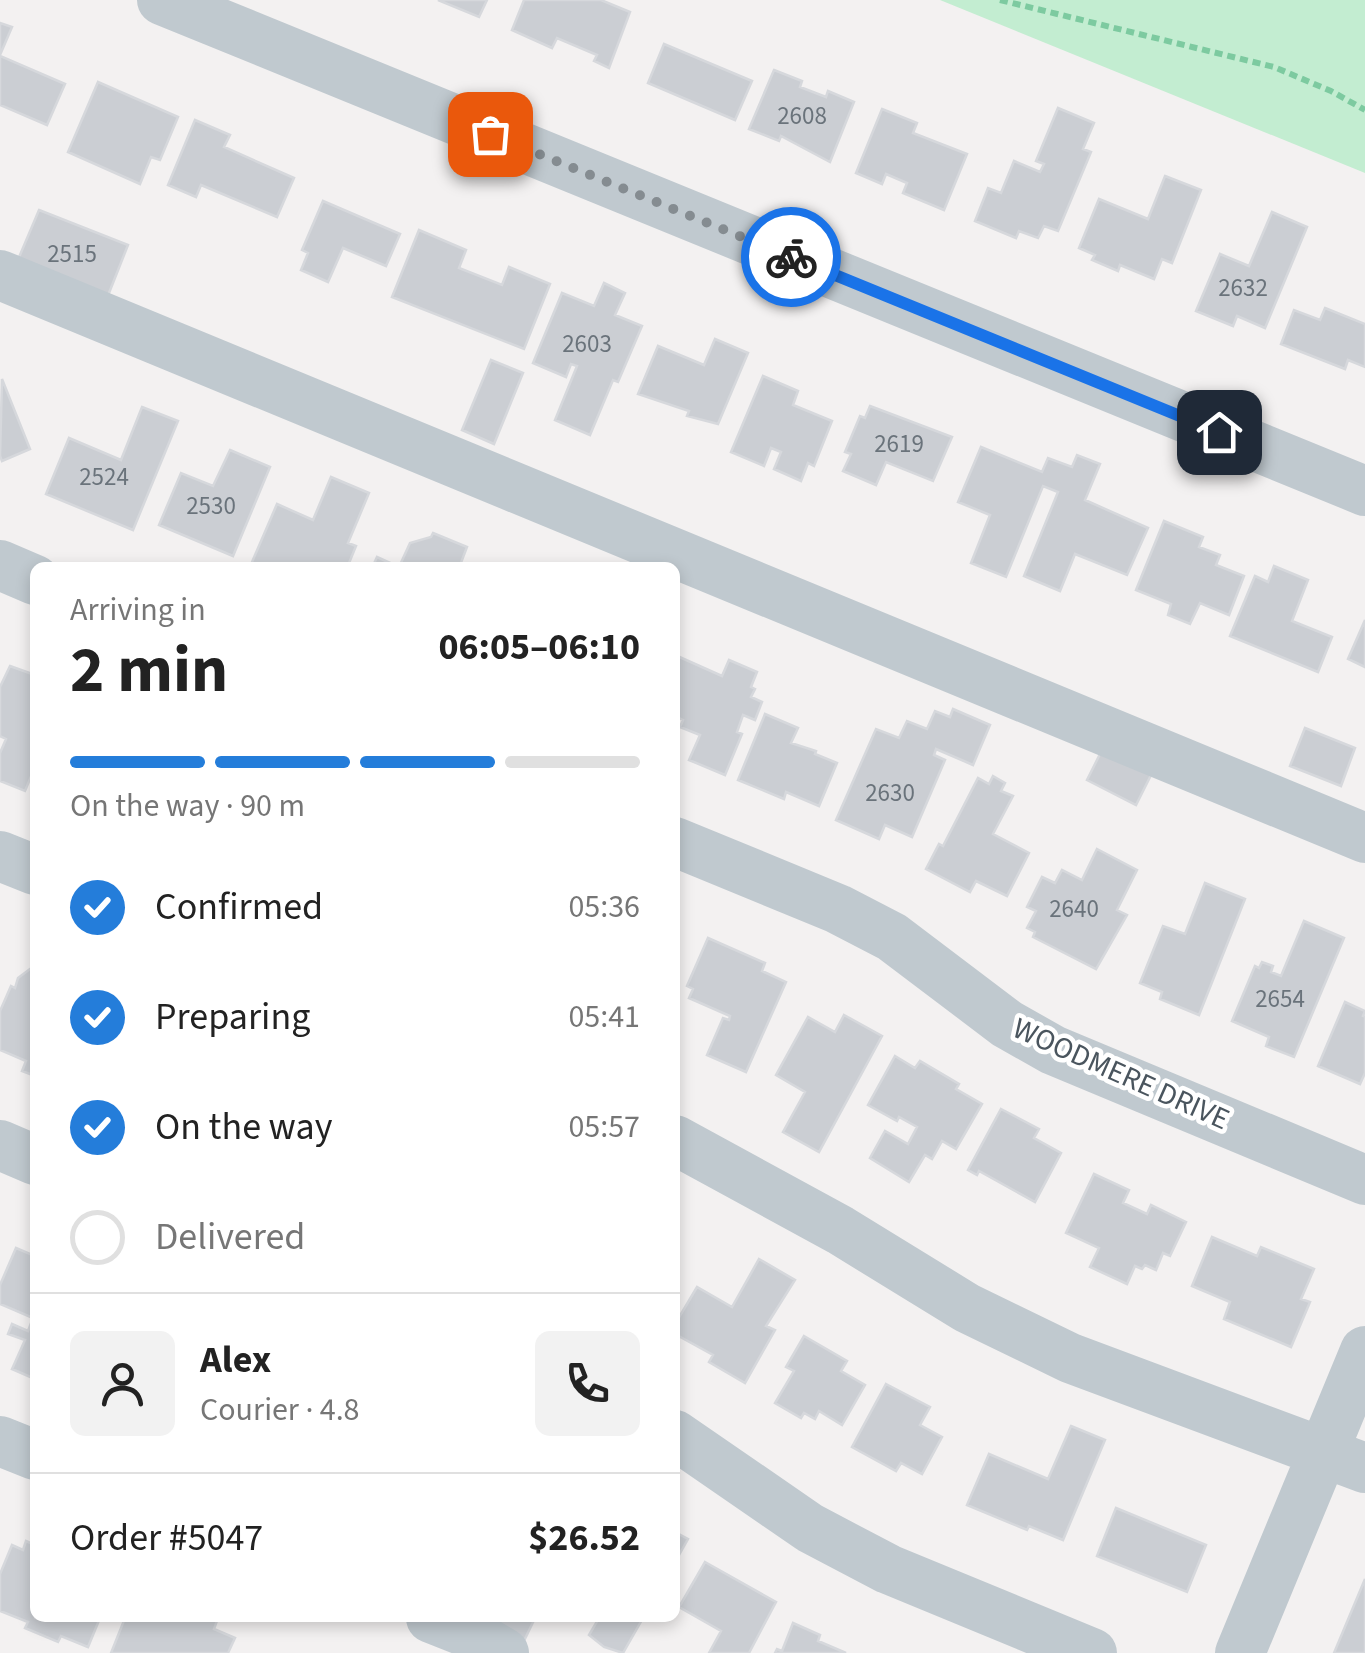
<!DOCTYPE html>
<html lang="en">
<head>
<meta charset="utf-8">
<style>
	:root { --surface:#fff; --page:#f2f2f2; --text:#222; --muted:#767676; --line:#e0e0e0; --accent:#247dda }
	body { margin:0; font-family:"Source Sans 3",sans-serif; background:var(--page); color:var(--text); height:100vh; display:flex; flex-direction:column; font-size:38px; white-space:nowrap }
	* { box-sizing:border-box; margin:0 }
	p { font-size:32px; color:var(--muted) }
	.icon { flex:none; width:55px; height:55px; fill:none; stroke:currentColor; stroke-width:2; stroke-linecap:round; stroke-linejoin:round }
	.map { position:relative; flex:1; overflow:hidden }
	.drawer { position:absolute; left:30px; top:562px; width:650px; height:1060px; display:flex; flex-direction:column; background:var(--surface); border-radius:15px; box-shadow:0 5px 15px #0003 }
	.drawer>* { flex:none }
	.pin { position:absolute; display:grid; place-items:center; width:85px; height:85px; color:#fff; margin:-42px; border-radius:20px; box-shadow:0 5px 15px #0006 }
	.courier { position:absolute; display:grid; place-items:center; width:100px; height:100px; margin:-50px; border:8px solid #1a73e8; border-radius:50%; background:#fff; color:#222; box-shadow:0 2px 12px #0007 }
	.head em { font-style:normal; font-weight:700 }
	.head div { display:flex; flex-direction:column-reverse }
	.head { display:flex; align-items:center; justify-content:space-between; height:170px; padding:0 40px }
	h1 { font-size:65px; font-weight:700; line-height:75px }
	.bar { display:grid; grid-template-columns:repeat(4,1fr); gap:15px 10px; align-content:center; height:120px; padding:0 40px }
	.bar i { height:12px; border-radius:8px; background:var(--line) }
	.bar .on { background:var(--accent) }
	.bar p { grid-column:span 4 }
	.line { display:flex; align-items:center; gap:25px; padding:0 40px; border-top:2px solid var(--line) }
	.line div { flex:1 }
	.round { display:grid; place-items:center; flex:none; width:105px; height:105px; border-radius:15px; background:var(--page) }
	ol { padding:0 40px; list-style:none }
	li { display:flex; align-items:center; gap:30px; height:110px }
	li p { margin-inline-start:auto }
	li .icon { padding:10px; border-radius:50%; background:var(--accent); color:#fff; stroke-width:4 }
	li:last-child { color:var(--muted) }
	li i { width:55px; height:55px; border:5px solid var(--line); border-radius:50% }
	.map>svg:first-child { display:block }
	.green { fill:#c3edd1 }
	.building { fill:#cbced3; stroke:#d6d8dc; stroke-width:2.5 }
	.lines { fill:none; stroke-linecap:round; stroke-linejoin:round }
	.path { stroke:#7dcaa0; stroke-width:6; stroke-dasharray:8 5; stroke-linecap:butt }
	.minor { stroke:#c0c9cf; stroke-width:50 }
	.done { stroke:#858c91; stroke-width:10; stroke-dasharray:0 18 }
	.route { stroke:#1a73e8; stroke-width:12 }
	.labels { text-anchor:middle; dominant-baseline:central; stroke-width:9; stroke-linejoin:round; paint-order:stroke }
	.number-label { font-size:25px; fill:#6a737b }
	.street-label { font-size:30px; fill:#4a555e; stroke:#fff }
</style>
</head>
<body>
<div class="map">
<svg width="1365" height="1653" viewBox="0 0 1365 1653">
	<rect width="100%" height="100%" fill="#f3f1f1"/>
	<path class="green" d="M940,0H1365V173Z"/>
	<path class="building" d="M438,0H487L479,17Z
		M524,0H601L630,12L609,68L594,61L597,55L557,38L552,48L512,30Z
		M0,23L12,27L0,55Z
		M664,44L752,81L735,120L648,83Z
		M0,56L65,84L47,125L0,105Z
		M774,70L802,81L800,87L826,97L828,91L854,102L830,162L781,136L779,141L749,129Z
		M98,82L178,117L160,160L151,157L140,184L68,152Z
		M1058,108L1094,123L1083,149L1091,152L1058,231L1044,226L1038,238L1019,231L1016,238L975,221L988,188L1001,193L1014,161L1040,172L1044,164L1036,161Z
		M882,109L917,123L913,133L967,154L944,210L903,193L907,183L886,174L882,184L856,173Z
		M195,120L230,135L224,147L294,178L277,217L201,185L196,197L168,185Z
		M1165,176L1201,190L1172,263L1162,259L1154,279L1120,265L1118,271L1092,260L1095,255L1079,248L1099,199L1148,219Z
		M323,201L400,234L386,266L343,248L328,282L301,270L308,253L302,250Z
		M39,210L128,245L107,298L17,262Z
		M1272,212L1307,227L1265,328L1237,316L1233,326L1196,311L1220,254L1249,266Z
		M419,230L466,250L459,268L502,285L509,267L550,284L524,349L392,297Z
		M604,283L625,293L615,315L642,326L618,382L613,380L590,435L555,420L577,366L571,364L566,377L533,363L562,293L594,306Z
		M1325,308L1365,324V367L1348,360L1345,369L1281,344L1294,310L1320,320Z
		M715,339L748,353L718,424L687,416L689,411L638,394L658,346L704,365Z
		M491,360L523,373L494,444L462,430Z
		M763,376L798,391L793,405L832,421L814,466L808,463L801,481L774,469L781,452L771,448L764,466L731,452Z
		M2,379L30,449L2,461L0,456Z
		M870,406L952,437L933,481L886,462L876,485L843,471L851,454L845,452L860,416L865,418Z
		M142,407L178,421L133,530L46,494L69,438L121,460Z
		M981,447L1042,472L1048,458L1072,467L1077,455L1100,464L1085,500L1148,528L1127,575L1075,554L1060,591L1024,576L1058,492L1043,486L1006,577L971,563L990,515L958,502Z
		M230,450L270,467L233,556L159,525L181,473L213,486Z
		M331,477L369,493L348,543L356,546L347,568H266L252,562L277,504L313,520Z
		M1164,521L1203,537L1199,547L1220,555L1216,565L1244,576L1229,615L1200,603L1190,624L1168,615L1171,604L1136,590Z
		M433,533L467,547L459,568H372L377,557L399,567L410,543L431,537Z
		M1274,566L1308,580L1292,621L1332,637L1318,672L1230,636L1255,576L1268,582Z
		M1365,620V667L1348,659Z
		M675,655L722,676L729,660L757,672L751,687L755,689L751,697L762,702L755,720L743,715L737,732L742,734L725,775L689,760L700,735L680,727L683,720L675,716Z
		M10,666L35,675V767L25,791L0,781V753L6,739L0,736V687Z
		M953,709L990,725L973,765L936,749L934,755L945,760L912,837L885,825L879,839L836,820L876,729L899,738L907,721L927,729L935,711L950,717Z
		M765,714L798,728L791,743L816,751L815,754L837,763L819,806L786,792L784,799L738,780Z
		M1305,728L1355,748L1341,786L1290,766Z
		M1104,746L1153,771L1136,805L1087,780Z
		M993,776L1005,783L1001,791L1013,796L993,834L1029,853L1007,896L976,881L970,892L926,869L939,844L943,846L978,778L989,784Z
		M1097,849L1137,870L1117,910L1127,915L1096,969L1033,937L1035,932L1027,928L1036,911L1027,907L1042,877L1055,883L1062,870L1082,880Z
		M1205,883L1245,899L1199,1015L1160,999L1162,992L1140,983L1163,926L1185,934Z
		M1304,921L1344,938L1294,1057L1266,1046L1269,1037L1232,1021L1255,966L1259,968L1262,962L1273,966L1271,972L1281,976Z
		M708,938L765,963L762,971L786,982L746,1072L707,1055L723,1018L729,1020L730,1016L689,998L693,989L687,986Z
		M30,969H35V1076L22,1071L26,1061L0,1050V1011L11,986L15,988L18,978Z
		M1345,1002L1365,1011L1363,1016L1365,1017V1073L1360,1084L1318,1066Z
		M844,1015L882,1036L819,1152L783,1132L805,1092L776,1075L808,1017L835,1032Z
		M895,1056L915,1068L920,1061L959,1084L956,1089L982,1104L956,1149L942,1141L932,1159L925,1155L909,1182L870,1158L885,1131L908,1144L917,1127L899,1117L897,1121L868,1105Z
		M1001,1109L1039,1129L1034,1138L1061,1153L1035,1202L979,1171L977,1175L968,1170Z
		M1094,1174L1129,1190L1123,1203L1147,1214L1151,1205L1186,1222L1170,1256L1163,1253L1156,1270L1145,1265L1142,1269L1135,1266L1127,1284L1090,1267L1099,1248L1066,1233Z
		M1212,1237L1257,1256L1261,1247L1314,1269L1301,1299L1310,1302L1291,1347L1224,1319L1230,1302L1192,1286Z
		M16,1248L35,1256V1379L12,1369L25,1340L8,1334L12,1324L28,1331L33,1318L0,1304V1285Z
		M759,1259L795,1280L766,1326L775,1330L745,1383L709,1362L713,1355L675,1334V1324L697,1287L732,1307Z
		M804,1336L847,1361L841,1371L865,1385L842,1425L819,1411L815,1419L804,1413L801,1418L775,1403L794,1371L786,1367Z
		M886,1384L930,1407L920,1425L942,1437L922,1474L901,1463L896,1471L852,1447Z
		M1071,1426L1105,1440L1063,1540L1029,1526L1027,1530L967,1505L989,1454L1048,1479Z
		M1116,1508L1206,1545L1187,1592L1097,1556Z
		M675,1532L688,1539L675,1562Z
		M26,1541L35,1545V1618H100L88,1647L61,1636L58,1642L25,1628L28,1622L0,1611V1574L12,1545L23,1550Z
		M705,1562L776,1602L749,1653H709L721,1631L679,1607Z
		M1365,1579V1653H1334Z
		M125,1618H218L214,1629L235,1638L228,1653H111Z
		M493,1618H535L523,1643Z
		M599,1618H643L623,1653L604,1647L589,1635Z
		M793,1623L820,1635L818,1641L846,1653H775L777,1649L782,1651Z"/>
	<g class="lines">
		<path class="path" d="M1000,0L1274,67L1331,91L1365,110"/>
		<path class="minor" d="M162,0L1365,491
			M0,275L1365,838
			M0,565L35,580
			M675,842L838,909L892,937L1007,1024L1053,1050L1365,1180
			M0,856L35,870
			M675,1140L840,1230L967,1308L1070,1358L1365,1468
			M0,1145L35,1160
			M675,1435L810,1528L888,1569L1092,1653
			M0,1441L35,1455
			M431,1618L474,1635L504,1653
			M1240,1653L1365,1351"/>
	</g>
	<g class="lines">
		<path class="done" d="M490,134L791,257"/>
		<path class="route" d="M791,257L1219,432"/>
	</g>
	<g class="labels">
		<g class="number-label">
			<text x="802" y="116">2608</text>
			<text x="72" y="254">2515</text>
			<text x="1243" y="288">2632</text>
			<text x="587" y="344">2603</text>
			<text x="899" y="444">2619</text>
			<text x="104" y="477">2524</text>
			<text x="211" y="506">2530</text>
			<text x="890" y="793">2630</text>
			<text x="1074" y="909">2640</text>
			<text x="1280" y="999">2654</text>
		</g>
		<g class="street-label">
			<text transform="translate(1121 1074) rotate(24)">WOODMERE DRIVE</text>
		</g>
	</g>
</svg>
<div class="pin" style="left:490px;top:134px;background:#ea580c"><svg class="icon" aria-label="bag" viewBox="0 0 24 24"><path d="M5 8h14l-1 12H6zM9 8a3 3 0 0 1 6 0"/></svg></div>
<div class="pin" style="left:1219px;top:432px;background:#1f2937"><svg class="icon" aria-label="home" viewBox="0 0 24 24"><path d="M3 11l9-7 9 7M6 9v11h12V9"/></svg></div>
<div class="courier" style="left:791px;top:257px"><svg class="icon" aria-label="bike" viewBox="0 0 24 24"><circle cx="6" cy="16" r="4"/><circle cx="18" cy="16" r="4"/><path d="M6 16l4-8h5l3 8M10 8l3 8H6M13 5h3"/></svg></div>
<section class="drawer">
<div class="head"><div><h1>2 min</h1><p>Arriving in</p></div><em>06:05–06:10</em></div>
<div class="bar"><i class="on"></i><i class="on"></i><i class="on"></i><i></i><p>On the way · 90 m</p></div>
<ol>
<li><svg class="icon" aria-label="check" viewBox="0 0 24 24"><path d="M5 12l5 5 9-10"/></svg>Confirmed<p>05:36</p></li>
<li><svg class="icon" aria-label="check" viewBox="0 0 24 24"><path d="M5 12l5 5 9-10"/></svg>Preparing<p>05:41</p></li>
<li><svg class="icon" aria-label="check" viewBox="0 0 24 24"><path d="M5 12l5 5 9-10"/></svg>On the way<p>05:57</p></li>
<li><i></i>Delivered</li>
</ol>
<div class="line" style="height:180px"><a class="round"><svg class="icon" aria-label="person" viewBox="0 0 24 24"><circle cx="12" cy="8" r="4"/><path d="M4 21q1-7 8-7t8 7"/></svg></a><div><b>Alex</b><p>Courier · 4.8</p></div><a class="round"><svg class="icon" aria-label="phone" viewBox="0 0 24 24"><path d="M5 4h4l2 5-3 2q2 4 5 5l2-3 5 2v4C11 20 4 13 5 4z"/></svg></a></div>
<div class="line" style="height:130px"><div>Order #5047</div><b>$26.52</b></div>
</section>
</div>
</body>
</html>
